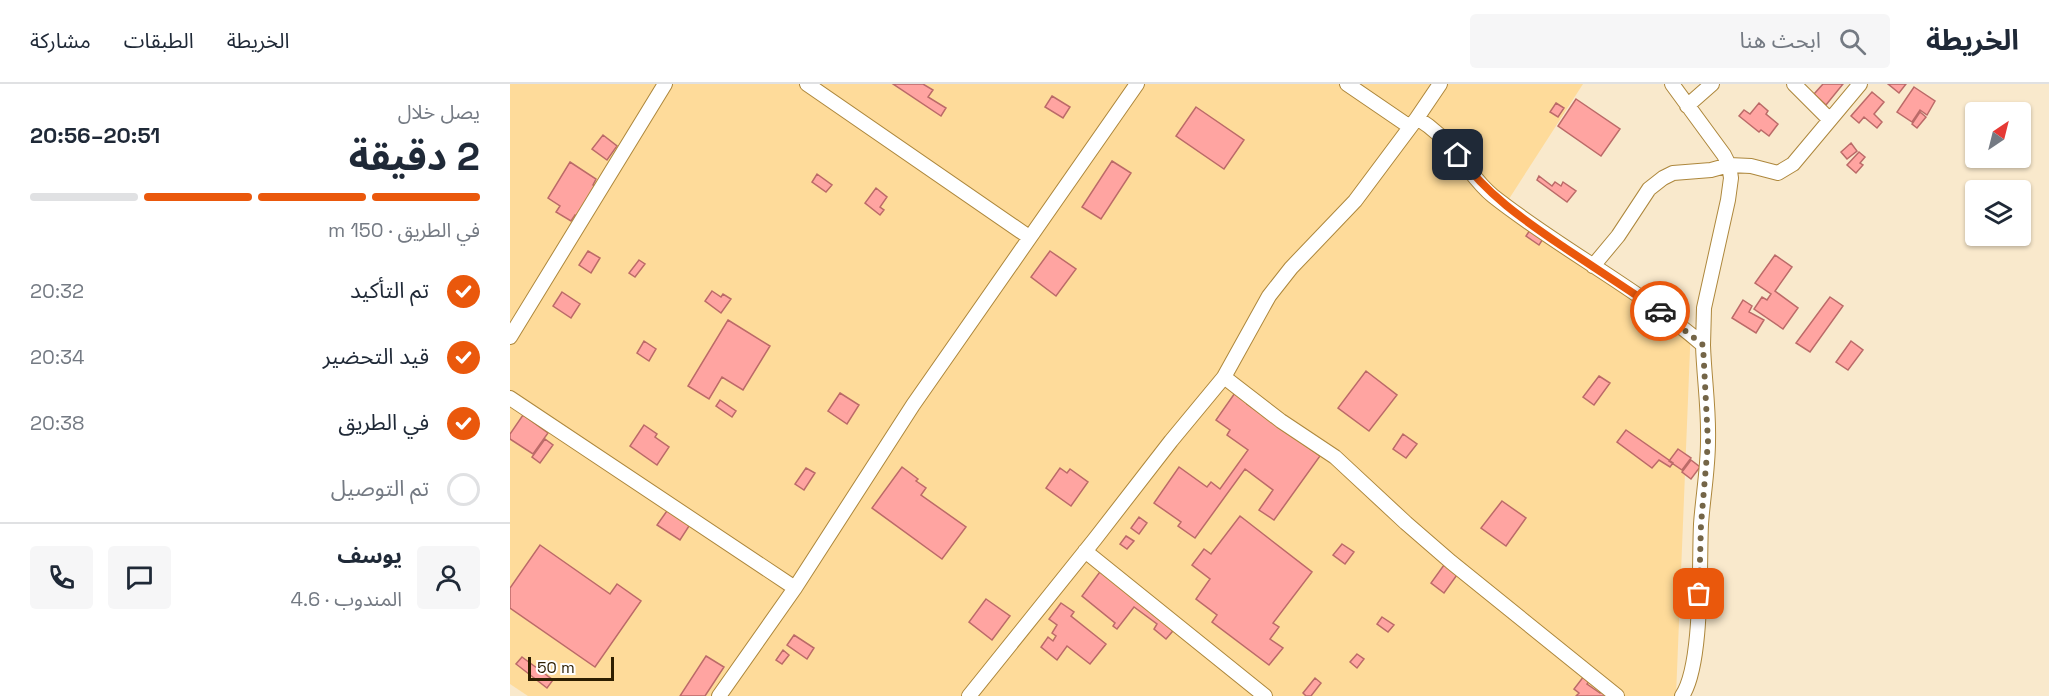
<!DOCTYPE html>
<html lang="ar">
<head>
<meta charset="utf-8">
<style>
	:root { --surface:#fff; --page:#f6f6f7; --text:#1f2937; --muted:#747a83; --line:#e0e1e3; --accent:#ea580c }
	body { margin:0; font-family:"Space Grotesk","Noto Sans Arabic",sans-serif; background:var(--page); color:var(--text); direction:rtl; height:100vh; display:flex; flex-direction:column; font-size:22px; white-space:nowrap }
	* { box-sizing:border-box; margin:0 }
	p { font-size:20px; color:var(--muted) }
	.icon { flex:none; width:33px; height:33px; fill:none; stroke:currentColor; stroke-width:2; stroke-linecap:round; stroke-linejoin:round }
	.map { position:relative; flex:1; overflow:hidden; direction:ltr }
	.details { display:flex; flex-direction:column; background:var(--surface); width:510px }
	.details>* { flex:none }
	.needle { width:39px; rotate:35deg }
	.buttons { position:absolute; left:1455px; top:18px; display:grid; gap:12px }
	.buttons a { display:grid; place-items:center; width:66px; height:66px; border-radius:6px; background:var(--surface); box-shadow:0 2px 4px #0004; font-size:30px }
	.scale { position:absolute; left:18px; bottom:15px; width:86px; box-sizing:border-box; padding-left:6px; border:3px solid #2d1e00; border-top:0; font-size:16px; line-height:21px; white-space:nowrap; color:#2d1e00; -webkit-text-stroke:4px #fff; paint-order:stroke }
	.pin { position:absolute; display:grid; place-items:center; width:51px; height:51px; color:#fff; margin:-26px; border-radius:12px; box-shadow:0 3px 9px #0006 }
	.courier { position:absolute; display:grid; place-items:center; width:60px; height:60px; margin:-30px; border:4px solid #ea580c; border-radius:50%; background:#fff; color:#222; box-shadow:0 2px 8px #0007 }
	.headline em { font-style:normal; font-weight:700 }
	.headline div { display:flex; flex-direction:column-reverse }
	.headline { display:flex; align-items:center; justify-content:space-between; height:102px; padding:0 30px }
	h1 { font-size:39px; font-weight:700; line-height:45px }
	.bar { display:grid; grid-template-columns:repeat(4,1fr); gap:9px 6px; align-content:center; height:72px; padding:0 30px }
	.bar i { height:8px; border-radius:4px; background:var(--line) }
	.bar .on { background:var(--accent) }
	.bar p { grid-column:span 4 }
	.line { display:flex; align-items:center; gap:15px; padding:0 30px; border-top:2px solid var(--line) }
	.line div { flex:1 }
	.round { display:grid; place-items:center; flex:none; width:63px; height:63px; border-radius:6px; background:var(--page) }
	ol { padding:0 30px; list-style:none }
	li { display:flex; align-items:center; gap:18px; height:66px }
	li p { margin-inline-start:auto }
	li .icon { padding:6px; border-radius:50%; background:var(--accent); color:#fff; stroke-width:4 }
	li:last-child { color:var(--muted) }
	li i { width:33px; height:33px; border:3px solid var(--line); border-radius:50% }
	header { display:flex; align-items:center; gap:36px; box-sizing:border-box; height:84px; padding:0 30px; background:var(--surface); border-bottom:2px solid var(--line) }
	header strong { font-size:28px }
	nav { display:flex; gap:33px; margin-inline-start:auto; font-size:21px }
	.search { width:420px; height:54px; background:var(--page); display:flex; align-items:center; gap:15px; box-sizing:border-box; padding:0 21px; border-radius:6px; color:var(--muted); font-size:22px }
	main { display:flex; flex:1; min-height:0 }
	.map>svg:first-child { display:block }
	.built { fill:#fedb9a }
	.building { fill:#ffa4a1; stroke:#bb6a68; stroke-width:1.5 }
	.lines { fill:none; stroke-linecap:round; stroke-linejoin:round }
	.minor-casing { stroke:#ad873c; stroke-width:16 }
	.minor { stroke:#fff; stroke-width:14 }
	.done { stroke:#746547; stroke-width:6; stroke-dasharray:0 10.8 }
	.route { stroke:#ea580c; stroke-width:8 }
</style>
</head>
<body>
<header>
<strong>الخريطة</strong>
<div class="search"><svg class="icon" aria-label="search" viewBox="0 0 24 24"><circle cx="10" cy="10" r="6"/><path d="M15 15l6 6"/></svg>ابحث هنا</div>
<nav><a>الخريطة</a><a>الطبقات</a><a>مشاركة</a></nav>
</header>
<main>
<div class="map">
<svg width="1539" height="612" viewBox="0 0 1539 612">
	<rect width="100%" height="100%" fill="#f9e9cc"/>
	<path class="built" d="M0,0H1073L997,118L1181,241L1166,612H18L0,600Z"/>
	<path class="building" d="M383,0H413L423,6L418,13L436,24L431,32Z
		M1313,0H1333L1316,21L1304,10Z
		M1378,0H1396L1389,9Z
		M1404,3L1425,17L1417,31L1410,26L1402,38L1387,28Z
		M1362,8L1374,18L1364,30L1372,38L1367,44L1354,33L1349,39L1341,32Z
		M542,12L560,23L553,34L535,23Z
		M1066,15L1110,45L1091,72L1048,42Z
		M1046,19L1054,24L1048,33L1040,28Z
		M1249,19L1258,27L1256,30L1268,40L1259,52L1251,46L1249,48L1229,32L1234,26L1240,30Z
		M686,23L734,56L714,85L666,52Z
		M1410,28L1416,33L1407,44L1402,40Z
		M93,51L107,62L97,76L82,65Z
		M1341,59L1347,67L1337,75L1331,68Z
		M1349,68L1355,73L1350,79L1353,81L1346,89L1337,81Z
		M602,77L621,89L591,135L572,123Z
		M60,78L86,95L83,101L92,106L73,136L65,131L61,137L46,128L50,122L38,114Z
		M307,90L322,101L316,108L302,98Z
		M1029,92L1042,102L1045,98L1051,102L1053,98L1066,107L1057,118L1027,96Z
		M366,104L377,113L370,123L374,126L370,131L355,119Z
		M1026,137L1039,146L1029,161L1016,152Z
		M78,167L90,174L81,189L69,181Z
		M540,167L566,185L546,212L521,193Z
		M1265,171L1282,183L1265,207L1288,224L1273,245L1244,225L1252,213L1257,216L1261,210L1245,199Z
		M129,176L135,180L125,193L119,189Z
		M202,207L211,213L213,210L221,215L211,229L195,217Z
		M52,208L70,220L61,234L43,222Z
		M1320,213L1333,222L1300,268L1286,259Z
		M1233,216L1242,222L1239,228L1254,236L1246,249L1222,234Z
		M218,236L260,262L233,306L212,293L199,315L178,302Z
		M134,257L146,265L139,277L127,269Z
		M1341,257L1353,266L1338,286L1326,278Z
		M856,287L887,311L859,347L828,324Z
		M1089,292L1100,299L1084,321L1073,313Z
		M727,306L740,315L737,320L810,372L764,436L749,426L763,406L735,385L685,454L668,442L671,438L644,419L669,383L697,403L701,398L710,405L738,366L717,351L720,346L706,336Z
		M330,309L349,321L337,340L318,327Z
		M210,316L226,327L222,333L206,322Z
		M13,331L38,349L23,370L0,355V350Z
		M134,341L147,350L145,353L159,363L147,381L120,362Z
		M1116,346L1163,379L1160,383L1149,376L1142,384L1107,358Z
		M893,350L907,360L896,374L883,365Z
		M35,355L43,361L30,379L22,373Z
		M1168,365L1181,374L1172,386L1159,377Z
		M1181,376L1190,383L1181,395L1172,388Z
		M392,383L408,395L406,397L416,404L411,411L456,443L432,475L362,424Z
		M296,384L305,389L294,406L285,400Z
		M550,384L557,389L560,385L578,398L561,422L536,404Z
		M992,417L1016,434L996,462L971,444Z
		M159,424L181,439L170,456L147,441Z
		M730,432L802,488L763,539L769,543L760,555L773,564L759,581L702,538L707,531L686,515L700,495L682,481L694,465L701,470Z
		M629,433L637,439L629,450L621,444Z
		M616,452L624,457L617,465L610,460Z
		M832,460L844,468L835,480L823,471Z
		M30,461L100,510L107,500L131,517L85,583L0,524V504Z
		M939,474L952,484L934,509L921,499Z
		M595,481L668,541L656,555L644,545L647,540L624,523L607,545L603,542L605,539L572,512Z
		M476,515L500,532L482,556L459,538Z
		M551,519L564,528L561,532L596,560L580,580L557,562L547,576L531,563L538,553L543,557L546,552L542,549L547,541L539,535Z
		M872,533L884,541L878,548L867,540Z
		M284,551L304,564L297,575L277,561Z
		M273,566L279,571L272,580L266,576Z
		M847,570L854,575L847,584L840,578Z
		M196,572L214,583L195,612H170Z
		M12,573L43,596L37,604L6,580Z
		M1074,592L1080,596L1077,600L1090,609L1092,606L1099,612H1066L1069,609L1064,605Z
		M805,594L811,599L801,612H796L793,609Z"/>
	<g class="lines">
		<defs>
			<path id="minor" d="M297,0L519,153
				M837,0L900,43
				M1162,0L1214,71L1219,81L1221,94L1218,116L1194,224L1193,261
				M1284,0L1319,35
				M1177,22L1202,0
				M907,34L930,0
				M1083,182L1108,152L1139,105L1153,94L1163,89L1201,86L1219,81L1241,82L1268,89L1283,80L1350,0
				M0,253L155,0
				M714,293L759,212L781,184L845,117L907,34C923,44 936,56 947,71C959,85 969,101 983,112C1050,165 1129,205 1193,261C1194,293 1199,325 1198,357C1198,385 1193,412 1191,440C1189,480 1193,581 1172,612
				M0,314L285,504
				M575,467L755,612
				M209,612L285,504L403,321L627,0
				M459,612L585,455L661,357L714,293L771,337L825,373L896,439L941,478L1107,612"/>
		</defs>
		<use href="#minor" class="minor-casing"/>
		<use href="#minor" class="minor"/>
	</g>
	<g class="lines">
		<path class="done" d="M1150,227L1193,261L1198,358L1191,441L1189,510"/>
		<path class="route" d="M948,71C978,112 1014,136 1055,164C1087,185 1118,206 1150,227"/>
	</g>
</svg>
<div class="buttons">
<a><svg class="needle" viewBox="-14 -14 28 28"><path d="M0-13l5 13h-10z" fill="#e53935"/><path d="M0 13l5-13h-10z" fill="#747a83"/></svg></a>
<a><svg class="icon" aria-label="layers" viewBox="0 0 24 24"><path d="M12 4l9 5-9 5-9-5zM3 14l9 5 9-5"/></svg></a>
</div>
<div class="scale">50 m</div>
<div class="pin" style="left:1189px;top:510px;background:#ea580c"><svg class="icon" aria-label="bag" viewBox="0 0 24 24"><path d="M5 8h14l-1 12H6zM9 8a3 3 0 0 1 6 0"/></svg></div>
<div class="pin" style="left:948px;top:71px;background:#1f2937"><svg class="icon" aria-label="home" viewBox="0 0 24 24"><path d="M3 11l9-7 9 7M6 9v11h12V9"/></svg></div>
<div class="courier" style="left:1150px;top:227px"><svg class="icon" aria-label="car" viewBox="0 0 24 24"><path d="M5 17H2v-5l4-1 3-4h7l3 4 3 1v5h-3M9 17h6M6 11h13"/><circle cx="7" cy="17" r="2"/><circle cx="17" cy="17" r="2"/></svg></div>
</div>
<section class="details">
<div class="headline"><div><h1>2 دقيقة</h1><p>يصل خلال</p></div><em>20:51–20:56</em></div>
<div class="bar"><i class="on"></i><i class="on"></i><i class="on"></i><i></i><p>في الطريق · 150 m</p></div>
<ol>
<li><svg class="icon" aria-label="check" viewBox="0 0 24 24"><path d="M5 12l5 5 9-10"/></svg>تم التأكيد<p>20:32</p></li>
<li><svg class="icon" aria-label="check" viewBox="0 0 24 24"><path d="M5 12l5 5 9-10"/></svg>قيد التحضير<p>20:34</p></li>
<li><svg class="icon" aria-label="check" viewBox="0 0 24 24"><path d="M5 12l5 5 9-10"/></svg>في الطريق<p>20:38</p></li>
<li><i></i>تم التوصيل</li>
</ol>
<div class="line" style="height:108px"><a class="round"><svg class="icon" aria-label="person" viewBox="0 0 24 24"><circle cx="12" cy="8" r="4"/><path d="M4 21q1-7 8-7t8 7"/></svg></a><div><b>يوسف</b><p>المندوب · 4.6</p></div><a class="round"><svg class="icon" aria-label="chat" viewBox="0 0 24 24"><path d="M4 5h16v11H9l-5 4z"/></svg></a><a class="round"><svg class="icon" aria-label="phone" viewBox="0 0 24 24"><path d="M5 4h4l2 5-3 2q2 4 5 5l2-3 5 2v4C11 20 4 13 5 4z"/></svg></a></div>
</section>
</main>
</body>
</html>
